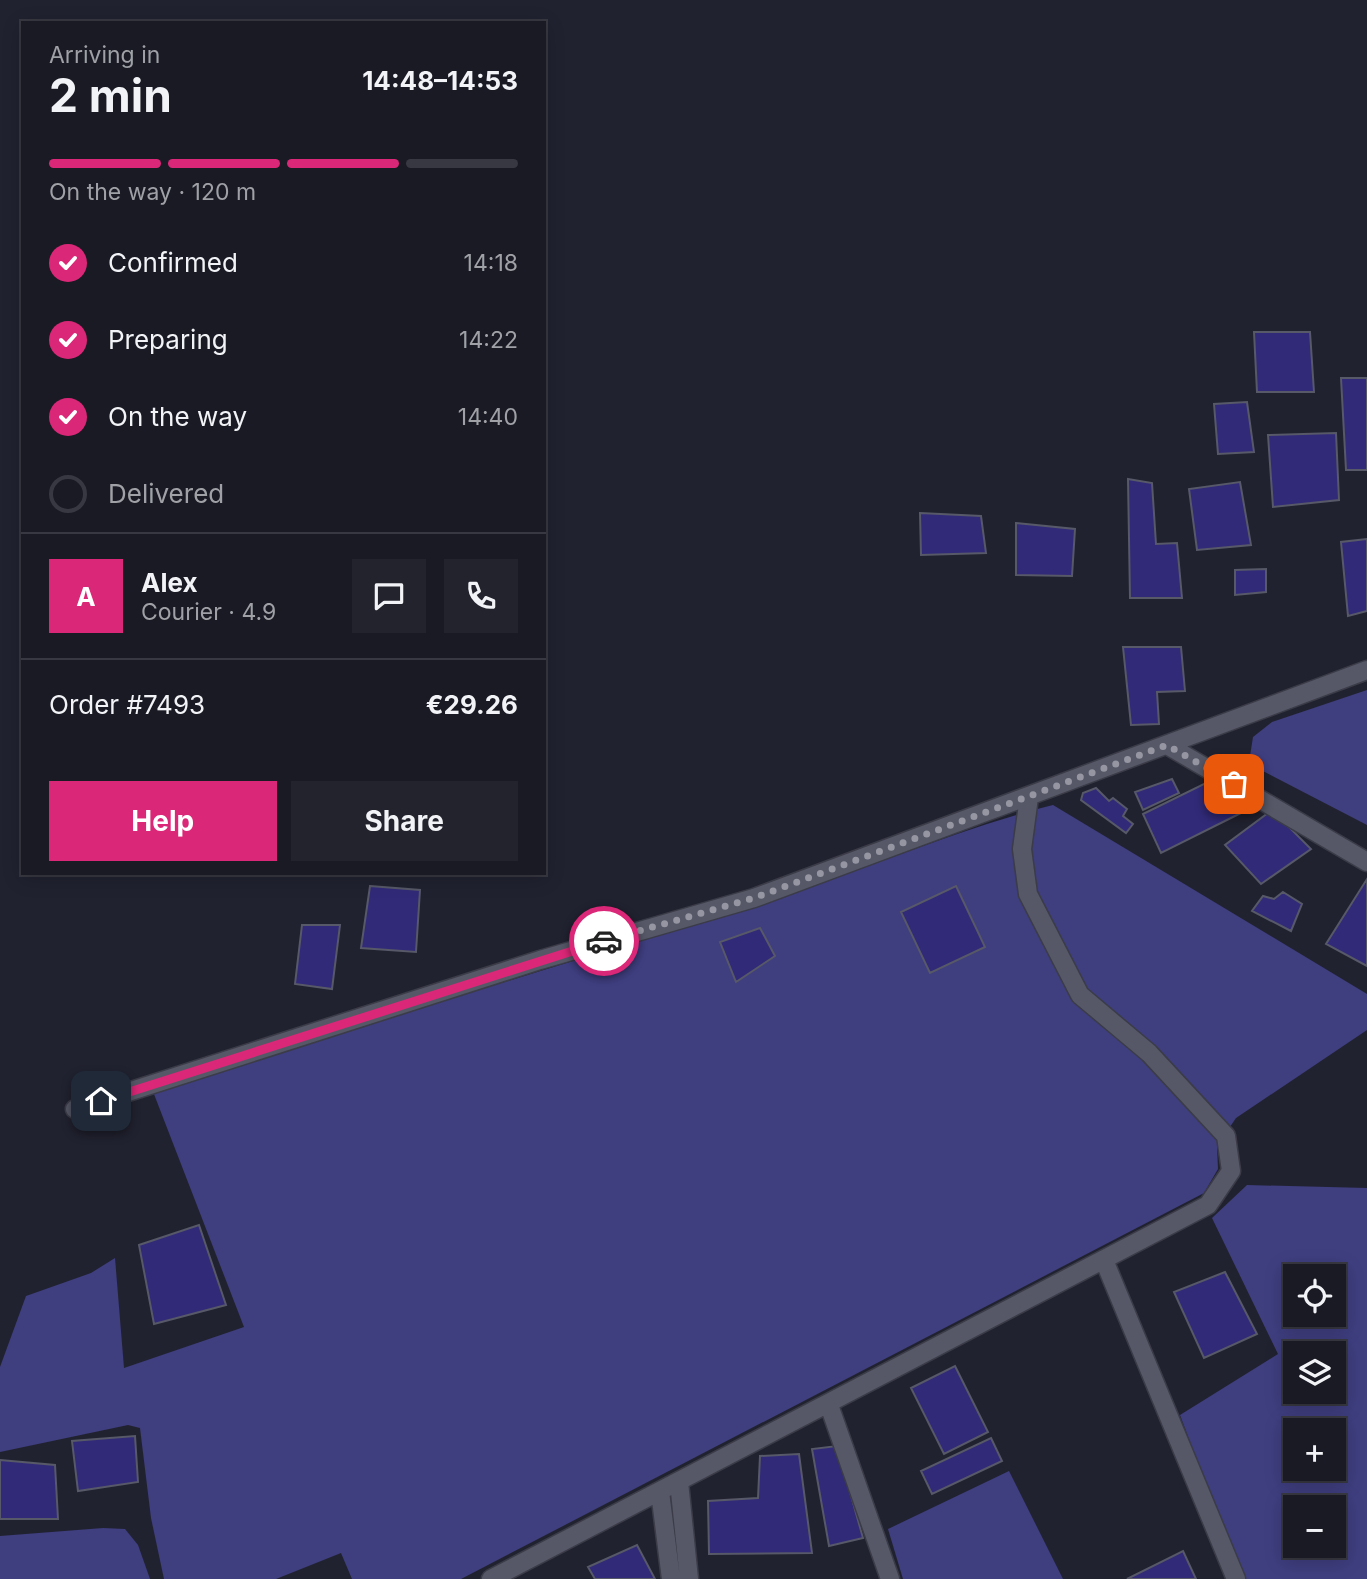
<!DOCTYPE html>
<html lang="en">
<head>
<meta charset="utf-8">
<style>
	:root { --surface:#191a24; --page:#22232c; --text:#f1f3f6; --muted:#9fa1a6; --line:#373841; --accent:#db2777 }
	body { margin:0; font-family:Inter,sans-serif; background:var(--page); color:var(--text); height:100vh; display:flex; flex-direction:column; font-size:26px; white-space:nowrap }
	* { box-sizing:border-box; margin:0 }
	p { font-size:23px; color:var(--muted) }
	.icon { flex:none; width:38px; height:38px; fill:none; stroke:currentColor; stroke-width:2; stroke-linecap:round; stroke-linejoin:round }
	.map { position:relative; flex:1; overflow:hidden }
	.side { position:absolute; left:21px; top:21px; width:525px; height:854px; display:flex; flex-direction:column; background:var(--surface); border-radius:0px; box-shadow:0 4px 18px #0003,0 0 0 2px var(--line) }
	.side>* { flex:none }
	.buttons { position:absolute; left:1283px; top:1264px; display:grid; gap:14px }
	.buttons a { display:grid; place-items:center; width:63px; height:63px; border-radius:0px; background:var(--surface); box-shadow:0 4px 18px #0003,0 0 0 2px var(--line); font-size:35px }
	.pin { position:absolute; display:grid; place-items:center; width:60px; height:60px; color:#fff; margin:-30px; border-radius:14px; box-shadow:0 4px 10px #0006 }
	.courier { position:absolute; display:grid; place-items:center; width:70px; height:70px; margin:-35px; border:5px solid #db2777; border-radius:50%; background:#fff; color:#222; box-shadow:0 2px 9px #0007 }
	.headline em { font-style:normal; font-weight:700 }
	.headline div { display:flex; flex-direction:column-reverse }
	.headline { display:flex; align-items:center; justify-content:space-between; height:119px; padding:0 28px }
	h1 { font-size:46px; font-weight:700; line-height:52px }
	.bar { display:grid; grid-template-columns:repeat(4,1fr); gap:10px 7px; align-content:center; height:84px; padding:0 28px }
	.bar i { height:9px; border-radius:5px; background:var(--line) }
	.bar .on { background:var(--accent) }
	.bar p { grid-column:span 4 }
	.line { display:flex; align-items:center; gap:18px; padding:0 28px; border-top:2px solid var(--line) }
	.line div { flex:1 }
	.round { display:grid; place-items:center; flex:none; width:74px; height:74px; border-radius:0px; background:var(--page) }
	ol { padding:0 28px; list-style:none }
	li { display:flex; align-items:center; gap:21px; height:77px }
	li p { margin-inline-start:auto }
	li .icon { padding:7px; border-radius:50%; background:var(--accent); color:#fff; stroke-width:4 }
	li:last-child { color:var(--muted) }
	li i { width:38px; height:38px; border:4px solid var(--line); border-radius:50% }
	.primary-button { display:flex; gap:14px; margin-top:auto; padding:14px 28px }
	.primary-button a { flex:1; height:80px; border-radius:0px; background:var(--accent); color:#fff; font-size:28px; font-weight:700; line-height:80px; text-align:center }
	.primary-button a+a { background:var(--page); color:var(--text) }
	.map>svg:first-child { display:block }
	.green { fill:#3f3e7f; fill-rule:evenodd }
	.building { fill:#312a78; stroke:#575868; stroke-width:2 }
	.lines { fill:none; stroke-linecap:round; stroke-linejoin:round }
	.minor-casing { stroke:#3b3c48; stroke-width:21 }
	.minor { stroke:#565868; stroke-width:18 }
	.done { stroke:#9596a2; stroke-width:7; stroke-dasharray:0 12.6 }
	.route { stroke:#db2777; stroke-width:9 }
</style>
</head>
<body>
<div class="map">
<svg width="1367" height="1579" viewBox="0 0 1367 1579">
	<rect width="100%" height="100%" fill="#212230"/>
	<path class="green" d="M1367,690V825L1259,769L1250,756L1253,737L1272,722Z
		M1053,805L1367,994V1030L1236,1118L1217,1146L1218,1169L1204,1193L461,1579H352L341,1553L276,1579H164L151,1518L140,1428L128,1425L0,1452V1367L26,1296L91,1273L115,1258L124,1368L244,1327L152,1089C359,1026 566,964 773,899C867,869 957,829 1053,805Z
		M1247,1185L1367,1188V1579H1241L1180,1415L1278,1354L1212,1218ZM1295,1276H1334V1314H1295ZM1295,1353H1334V1391H1295ZM1295,1430H1334V1468H1295ZM1295,1507H1334V1545H1295Z
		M1009,1471L1063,1579H903L888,1529Z
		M103,1528L125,1529L138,1545L150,1579H0V1536Z"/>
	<path class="building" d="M1254,332H1310L1314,392H1257Z
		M1341,378H1367V470H1346Z
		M1247,402L1254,452L1218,454L1214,404Z
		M1336,433L1339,500L1273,507L1268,435Z
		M1128,479L1152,483L1156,544L1177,543L1182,598H1130Z
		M1240,482L1251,545L1197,550L1189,489Z
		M920,513L981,516L986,553L921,555Z
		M1016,523L1075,529L1072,576L1016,575Z
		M1367,539V611L1348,616L1341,542Z
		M1266,569V592L1235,595V570Z
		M1123,647H1181L1185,691L1157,692L1159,724L1131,725Z
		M1172,779L1179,793L1143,810L1135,792Z
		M1210,781L1222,800L1232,796L1241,813L1161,853L1143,814Z
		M1096,788L1109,801L1113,798L1127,809L1123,816L1133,824L1126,833L1081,800L1083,793Z
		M1272,810L1311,849L1261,884L1225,845Z
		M1367,879V966L1326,944Z
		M370,886L420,890L416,952L361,948Z
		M956,886L985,947L930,973L901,912Z
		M1283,892L1302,904L1291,931L1252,911L1263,896L1274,899Z
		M302,925H340L332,989L295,984Z
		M760,928L775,956L736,982L720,942Z
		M199,1225L226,1305L154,1324L139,1245Z
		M1225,1272L1257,1334L1204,1358L1174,1292Z
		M955,1366L988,1432L944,1454L911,1388Z
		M135,1436L138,1482L78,1491L72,1441Z
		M991,1438L1002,1461L932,1494L921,1471Z
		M837,1446L863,1538L829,1546L812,1449Z
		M799,1454L812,1553L709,1554L708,1501L758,1498L760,1456Z
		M0,1460L55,1465L58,1519H0Z
		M637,1545L655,1579H595L588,1567Z
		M1183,1551L1196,1579H1127Z"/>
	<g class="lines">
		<defs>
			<path id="minor" d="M1167,745L1367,862
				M75,1109L540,960L754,898L1367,670
				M1104,1260L1236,1579
				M829,1405L890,1579
				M679,1482L689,1579
				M660,1492L671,1579
				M491,1579L1208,1205L1231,1171L1226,1136L1149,1053L1080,995L1028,894L1022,849L1029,797"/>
		</defs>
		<use href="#minor" class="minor-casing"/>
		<use href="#minor" class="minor"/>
	</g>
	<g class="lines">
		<path class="done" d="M604,941L754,898L1167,745L1234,784"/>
		<path class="route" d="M101,1101L604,941"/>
	</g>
</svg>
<div class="buttons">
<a><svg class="icon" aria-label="locate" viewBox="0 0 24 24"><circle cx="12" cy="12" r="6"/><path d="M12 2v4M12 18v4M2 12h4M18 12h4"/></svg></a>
<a><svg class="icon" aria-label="layers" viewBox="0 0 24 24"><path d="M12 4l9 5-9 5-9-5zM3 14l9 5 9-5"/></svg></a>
<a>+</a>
<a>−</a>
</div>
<div class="pin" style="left:1234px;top:784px;background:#ea580c"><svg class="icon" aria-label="bag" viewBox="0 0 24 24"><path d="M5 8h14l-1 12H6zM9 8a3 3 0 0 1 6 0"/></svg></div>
<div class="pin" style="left:101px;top:1101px;background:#1f2937"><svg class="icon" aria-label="home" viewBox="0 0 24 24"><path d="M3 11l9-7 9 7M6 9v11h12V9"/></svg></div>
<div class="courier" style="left:604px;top:941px"><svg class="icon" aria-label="car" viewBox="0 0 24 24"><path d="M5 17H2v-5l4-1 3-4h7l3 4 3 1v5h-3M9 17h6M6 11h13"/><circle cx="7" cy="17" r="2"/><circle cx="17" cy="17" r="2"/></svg></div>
<section class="side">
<div class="headline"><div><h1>2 min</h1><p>Arriving in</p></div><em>14:48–14:53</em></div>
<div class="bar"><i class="on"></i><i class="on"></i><i class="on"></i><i></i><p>On the way · 120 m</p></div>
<ol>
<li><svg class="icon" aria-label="check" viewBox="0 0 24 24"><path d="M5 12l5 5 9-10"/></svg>Confirmed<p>14:18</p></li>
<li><svg class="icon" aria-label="check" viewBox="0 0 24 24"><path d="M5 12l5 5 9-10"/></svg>Preparing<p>14:22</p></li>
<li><svg class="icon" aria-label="check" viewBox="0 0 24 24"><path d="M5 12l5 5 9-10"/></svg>On the way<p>14:40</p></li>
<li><i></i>Delivered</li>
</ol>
<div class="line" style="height:126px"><b class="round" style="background:var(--accent);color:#fff">A</b><div><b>Alex</b><p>Courier · 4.9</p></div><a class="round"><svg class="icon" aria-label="chat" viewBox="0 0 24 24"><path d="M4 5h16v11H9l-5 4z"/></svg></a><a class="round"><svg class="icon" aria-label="phone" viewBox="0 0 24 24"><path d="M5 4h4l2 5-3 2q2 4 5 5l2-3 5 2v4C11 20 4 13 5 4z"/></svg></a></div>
<div class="line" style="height:91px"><div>Order #7493</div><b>€29.26</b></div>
<div class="primary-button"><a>Help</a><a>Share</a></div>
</section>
</div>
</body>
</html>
